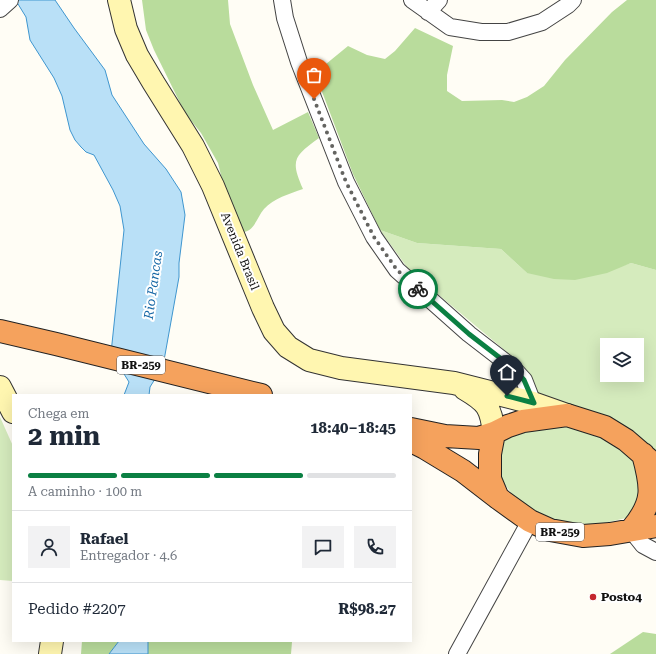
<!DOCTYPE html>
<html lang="pt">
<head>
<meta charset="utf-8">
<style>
	:root { --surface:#fff; --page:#f2f2f3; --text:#1f2937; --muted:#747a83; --line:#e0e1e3; --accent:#0b8043 }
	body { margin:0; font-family:"Roboto Serif",serif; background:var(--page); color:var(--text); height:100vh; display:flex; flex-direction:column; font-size:15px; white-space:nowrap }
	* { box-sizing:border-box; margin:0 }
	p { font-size:13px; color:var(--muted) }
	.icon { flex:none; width:22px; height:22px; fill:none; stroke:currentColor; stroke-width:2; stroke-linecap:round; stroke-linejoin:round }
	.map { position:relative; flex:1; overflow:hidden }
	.side { position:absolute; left:12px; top:394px; width:400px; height:248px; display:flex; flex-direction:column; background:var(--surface); border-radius:0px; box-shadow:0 4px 16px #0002 }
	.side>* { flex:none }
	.tools { position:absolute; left:600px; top:338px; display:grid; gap:8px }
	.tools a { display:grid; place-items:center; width:44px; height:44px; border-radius:0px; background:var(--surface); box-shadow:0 4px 16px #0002; font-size:20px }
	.pin { position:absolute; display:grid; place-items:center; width:34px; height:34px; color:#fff; margin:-41px -17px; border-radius:50% 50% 50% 0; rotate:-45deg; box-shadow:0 0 4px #0007 }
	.pin .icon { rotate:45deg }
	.courier { position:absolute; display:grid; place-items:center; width:40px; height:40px; margin:-20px; border:3px solid #0b8043; border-radius:50%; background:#fff; color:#222; box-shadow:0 1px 5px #0007 }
	.headline em { font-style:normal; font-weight:700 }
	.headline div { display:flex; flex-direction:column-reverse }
	.headline { display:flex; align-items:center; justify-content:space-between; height:68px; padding:0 16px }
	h1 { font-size:26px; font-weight:700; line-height:30px }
	.bar { display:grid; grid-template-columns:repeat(4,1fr); gap:6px 4px; align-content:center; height:48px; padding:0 16px }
	.bar i { height:5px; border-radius:3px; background:var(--line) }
	.bar .active { background:var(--accent) }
	.bar p { grid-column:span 4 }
	.line { display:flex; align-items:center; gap:10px; padding:0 16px; border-top:1px solid var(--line) }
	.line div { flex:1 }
	.round { display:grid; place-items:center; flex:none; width:42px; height:42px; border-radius:0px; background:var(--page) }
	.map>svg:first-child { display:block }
	.green { fill:#d5ebbd; fill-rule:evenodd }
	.forest { fill:#b9dc9c }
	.water { fill:#b9e0f7; stroke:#3f96cf }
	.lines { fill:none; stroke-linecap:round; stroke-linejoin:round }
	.street-casing { stroke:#444; stroke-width:18 }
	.secondary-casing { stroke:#333; stroke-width:24 }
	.highway-casing { stroke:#222; stroke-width:24 }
	.street { stroke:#fff; stroke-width:16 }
	.secondary { stroke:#fff6b0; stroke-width:22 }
	.highway { stroke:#f5a25d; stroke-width:22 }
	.done { stroke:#646461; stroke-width:4; stroke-dasharray:0 7.2 }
	.route { stroke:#0b8043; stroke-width:5 }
	.poi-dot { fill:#c4262e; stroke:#fff; stroke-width:1.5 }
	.labels { text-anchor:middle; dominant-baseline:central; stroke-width:4; stroke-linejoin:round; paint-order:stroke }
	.shield { fill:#fff; stroke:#585858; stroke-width:1 }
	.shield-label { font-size:11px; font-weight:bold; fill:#111 }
	.street-label { font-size:12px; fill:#111; stroke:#fff }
	.poi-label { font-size:12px; font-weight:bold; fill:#111; stroke:#fff; text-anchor:start }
	.water-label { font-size:13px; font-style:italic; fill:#1768a6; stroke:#fff }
</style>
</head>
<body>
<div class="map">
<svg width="656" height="654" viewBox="0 0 656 654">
	<rect width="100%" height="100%" fill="#fffdf5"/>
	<path class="green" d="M380,230L417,243L501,249L527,273L622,266L631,263L656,270V460L541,406L530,381L508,353L409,270ZM607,345H637V375H607Z
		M0,417L13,446V581L0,580Z
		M542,424L578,426L617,442L642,463L646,494L626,518L592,526L553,520L521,507L499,476L493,452L509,433Z"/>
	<path class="forest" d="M142,0H228L230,24L253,85L273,130L308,112L319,138C294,156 290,160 303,189C289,194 274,198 264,209C257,217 255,230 244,232L231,216L218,163L201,133L185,113L154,50L146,30Z
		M627,0H656V270L631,263L607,273L575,280L554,279L527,273L501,249L417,243L380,230L353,174L315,73L348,46L367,55L385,59L395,51L415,28L453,46L447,75V91L462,101L502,100L514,102L527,97L544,86L565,60L612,12Z
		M643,632L656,634V654H610Z
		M82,641H119L109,654H81Z
		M148,641H290L292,642L291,654H148Z"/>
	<path class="water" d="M0,0H55L74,28L105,70L112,95L144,144L166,169L181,192L185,215L179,263V277L163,366L150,387L149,395H124L129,382L111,353L124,230L120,206L113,190L94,155L86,152L81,147L75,140L70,130L62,96L54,78L30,40L26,17L18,4Z
		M119,641H148V654H109Z"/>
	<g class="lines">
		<defs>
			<path id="street" d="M282,0L285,18L299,62L346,182L374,237L397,270L469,334L513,368L524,380L533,403
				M412,0L450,27L481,32H508L542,22L568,5L573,0
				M0,9L10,0
				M428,12L439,0
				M631,530L643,545L656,552
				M457,654L530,521"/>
			<path id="secondary" d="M119,0L126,29L137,55L153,82L193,146L213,186L263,308L274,331L288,347L309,360L341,368L454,383L533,403L567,415
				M0,387L13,412
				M465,389C487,402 491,407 494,433
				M50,654L52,641"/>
			<path id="highway" d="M0,331L56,344L261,395
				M411,429L445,436L479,438L494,433L508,426L523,421L567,415L605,427L626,440L656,466
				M494,433L490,454V479L498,498
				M411,441L425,448L463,471L498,498L530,521L550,530L583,536L610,534L656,526
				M631,530C655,502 652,487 643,454"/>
		</defs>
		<use href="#street" class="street-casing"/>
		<use href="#secondary" class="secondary-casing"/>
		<use href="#highway" class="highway-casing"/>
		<use href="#street" class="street"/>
		<use href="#secondary" class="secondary"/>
		<use href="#highway" class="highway"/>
	</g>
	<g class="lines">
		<path class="done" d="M314,99L346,182L374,237L397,270L418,289"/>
		<path class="route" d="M418,289L469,334L513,368L524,380L534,403L507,396"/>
	</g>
	<circle class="poi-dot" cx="593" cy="597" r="4"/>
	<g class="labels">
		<g class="shield">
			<rect x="117" y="356" width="48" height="18" rx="3"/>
			<rect x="536" y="523" width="48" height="18" rx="3"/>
		</g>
		<g class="shield-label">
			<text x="141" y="365">BR-259</text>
			<text x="560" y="532">BR-259</text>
		</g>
		<g class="street-label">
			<text transform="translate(240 251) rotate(68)">Avenida Brasil</text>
		</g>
		<g class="poi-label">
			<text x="601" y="597">Posto4</text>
		</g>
		<g class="water-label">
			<text transform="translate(153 285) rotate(-82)">Rio Pancas</text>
		</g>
	</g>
</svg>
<div class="tools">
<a><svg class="icon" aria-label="layers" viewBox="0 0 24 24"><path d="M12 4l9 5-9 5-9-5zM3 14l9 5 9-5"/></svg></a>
</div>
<div class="pin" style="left:314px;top:99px;background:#ea580c"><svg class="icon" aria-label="bag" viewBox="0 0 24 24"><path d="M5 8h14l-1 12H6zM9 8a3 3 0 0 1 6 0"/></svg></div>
<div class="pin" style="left:507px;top:396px;background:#1f2937"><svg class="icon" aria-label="home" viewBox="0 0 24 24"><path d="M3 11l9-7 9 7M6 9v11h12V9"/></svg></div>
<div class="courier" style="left:418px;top:289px"><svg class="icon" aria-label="bike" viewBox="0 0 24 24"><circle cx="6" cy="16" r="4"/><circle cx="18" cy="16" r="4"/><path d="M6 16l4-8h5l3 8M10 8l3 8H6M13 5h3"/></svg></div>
<section class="side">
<div class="headline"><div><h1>2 min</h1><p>Chega em</p></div><em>18:40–18:45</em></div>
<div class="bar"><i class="active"></i><i class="active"></i><i class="active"></i><i></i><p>A caminho · 100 m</p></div>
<div class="line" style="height:72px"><a class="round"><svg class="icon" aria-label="person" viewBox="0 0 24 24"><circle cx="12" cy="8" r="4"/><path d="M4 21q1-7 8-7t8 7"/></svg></a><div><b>Rafael</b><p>Entregador · 4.6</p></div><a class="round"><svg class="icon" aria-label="chat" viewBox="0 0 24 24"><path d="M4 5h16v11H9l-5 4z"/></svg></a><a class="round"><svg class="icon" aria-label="phone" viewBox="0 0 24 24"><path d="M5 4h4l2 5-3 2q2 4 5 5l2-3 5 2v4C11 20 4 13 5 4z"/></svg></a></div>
<div class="line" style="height:52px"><div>Pedido #2207</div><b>R$98.27</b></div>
</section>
</div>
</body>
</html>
